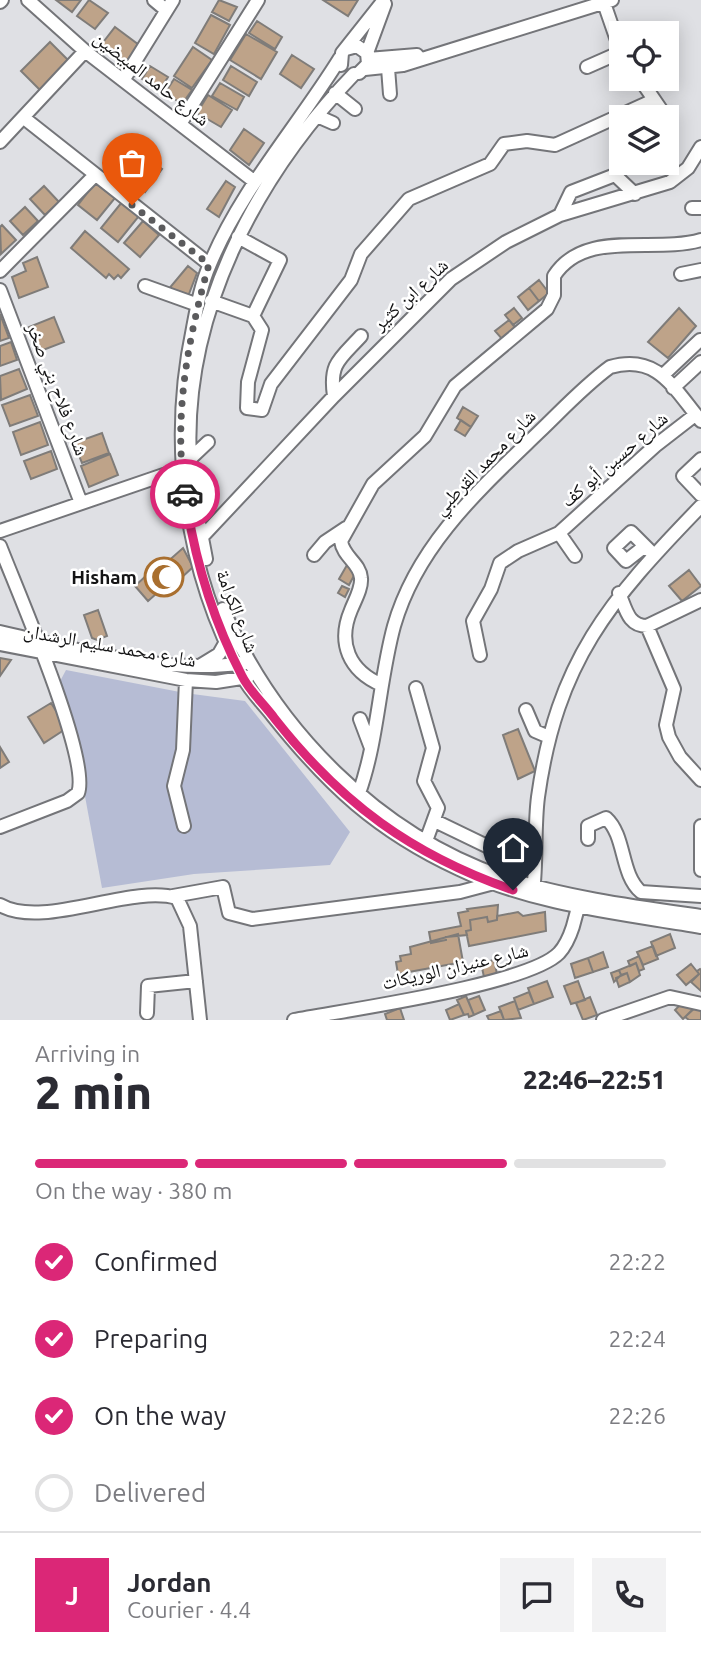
<!DOCTYPE html>
<html lang="en">
<head>
<meta charset="utf-8">
<style>
	:root { --surface:#fff; --page:#f2f2f3; --text:#2b2b33; --muted:#7c7c81; --line:#e1e1e2; --accent:#db2777 }
	body { margin:0; font-family:Ubuntu,"Noto Naskh Arabic",sans-serif; background:var(--page); color:var(--text); height:100vh; display:flex; flex-direction:column; font-size:26px; white-space:nowrap }
	* { box-sizing:border-box; margin:0 }
	p { font-size:23px; color:var(--muted) }
	.icon { flex:none; width:38px; height:38px; fill:none; stroke:currentColor; stroke-width:2; stroke-linecap:round; stroke-linejoin:round }
	.map { position:relative; height:1020px; overflow:hidden }
	.details { display:flex; flex-direction:column; background:var(--surface); flex:1 }
	.details>* { flex:none }
	.fabs { position:absolute; left:609px; top:21px; display:grid; gap:14px }
	.fabs a { display:grid; place-items:center; width:70px; height:70px; border-radius:0px; background:var(--surface); box-shadow:0 4px 18px #0003; font-size:35px }
	.pin { position:absolute; display:grid; place-items:center; width:60px; height:60px; color:#fff; margin:-72px -30px; border-radius:50% 50% 50% 0; rotate:-45deg; box-shadow:0 0 7px #0007 }
	.pin .icon { rotate:45deg }
	.courier { position:absolute; display:grid; place-items:center; width:70px; height:70px; margin:-35px; border:5px solid #db2777; border-radius:50%; background:#fff; color:#222; box-shadow:0 2px 9px #0007 }
	.overview em { font-style:normal; font-weight:800 }
	.overview div { display:flex; flex-direction:column-reverse }
	.overview { display:flex; align-items:center; justify-content:space-between; height:119px; padding:0 35px }
	h1 { font-size:46px; font-weight:800; line-height:52px }
	.bar { display:grid; grid-template-columns:repeat(4,1fr); gap:10px 7px; align-content:center; height:84px; padding:0 35px }
	.bar i { height:9px; border-radius:5px; background:var(--line) }
	.bar .current { background:var(--accent) }
	.bar p { grid-column:span 4 }
	.line { display:flex; align-items:center; gap:18px; padding:0 35px; border-top:2px solid var(--line) }
	.line div { flex:1 }
	.round { display:grid; place-items:center; flex:none; width:74px; height:74px; border-radius:0px; background:var(--page) }
	ol { padding:0 35px; list-style:none }
	li { display:flex; align-items:center; gap:21px; height:77px }
	li p { margin-inline-start:auto }
	li .icon { padding:7px; border-radius:50%; background:var(--accent); color:#fff; stroke-width:4 }
	li:last-child { color:var(--muted) }
	li i { width:38px; height:38px; border:4px solid var(--line); border-radius:50% }
	.map>svg:first-child { display:block }
	.green { fill:#b6bcd4 }
	.building { fill:#bea389; stroke:#7f7c79; stroke-width:2 }
	.lines { fill:none; stroke-linecap:round; stroke-linejoin:round }
	.minor-casing { stroke:#747579; stroke-width:16 }
	.minor { stroke:#fff; stroke-width:12 }
	.done { stroke:#5b5b5d; stroke-width:7; stroke-dasharray:0 12.6 }
	.route { stroke:#db2777; stroke-width:9 }
	.labels { text-anchor:middle; dominant-baseline:central; stroke-width:5; stroke-linejoin:round; paint-order:stroke }
	.street-label { font-size:19px; fill:#141415; stroke:#fff }
	.poi-label { font-size:19px; font-weight:bold; fill:#141415; stroke:#fff; text-anchor:end }
</style>
</head>
<body>
<div class="map">
<svg width="701" height="1020" viewBox="0 0 701 1020">
	<rect width="100%" height="100%" fill="#dfe0e4"/>
	<path class="green" d="M66,670L185,693L245,701L350,832L330,865L194,874L102,888L79,764L57,687Z"/>
	<path class="building" d="M56,0H81L72,12Z
		M89,0L108,13L95,29L77,16Z
		M219,0L237,7L229,21L212,12Z
		M323,0H358L348,16Z
		M211,15L230,25L214,54L195,43Z
		M257,21L282,37L275,49L249,33Z
		M115,27L139,45L125,63L101,45Z
		M246,34L277,52L261,79L230,60Z
		M50,42L71,63L42,92L21,71Z
		M193,47L212,60L192,88L174,76Z
		M292,55L314,69L301,88L280,74Z
		M150,66L168,77L160,90L142,79Z
		M231,66L257,82L249,96L223,80Z
		M174,79L192,90L182,104L165,93Z
		M220,83L244,97L237,110L212,96Z
		M208,95L232,110L221,127L197,113Z
		M244,129L264,143L249,165L230,150Z
		M148,159L162,169L145,192L131,182Z
		M226,181L235,187L219,217L207,209Z
		M95,183L115,198L97,220L78,205Z
		M44,186L59,202L45,215L30,199Z
		M122,202L139,216L118,242L101,228Z
		M25,207L38,221L23,235L10,221Z
		M143,221L159,235L140,257L124,243Z
		M2,225L16,240L1,254L0,227Z
		M85,231L129,269L121,278L118,275L114,279L109,274L106,278L71,248Z
		M37,257L48,287L19,298L12,277L26,271L23,263Z
		M188,266L197,273L187,299L167,291Z
		M539,280L549,293L539,301L529,288Z
		M529,288L539,301L528,310L518,297Z
		M514,308L522,318L513,325L505,315Z
		M679,308L696,326L668,358L648,342Z
		M0,314L9,338L0,341Z
		M54,317L64,342L38,352L29,327Z
		M509,320L516,328L502,339L495,331Z
		M11,342L17,360L0,366V346Z
		M19,369L27,389L1,400L0,376Z
		M30,395L38,416L10,426L2,405Z
		M463,407L478,416L471,427L457,418Z
		M461,420L471,427L465,436L455,430Z
		M40,422L48,445L21,455L13,432Z
		M102,433L109,453L82,463L74,443Z
		M51,451L57,469L31,479L24,461Z
		M110,454L118,475L89,487L81,466Z
		M183,548L193,567L167,591L165,589L159,595L157,593L148,601L135,586L162,561L165,564Z
		M347,565L357,570L349,585L339,579Z
		M689,570L701,586L682,601L669,586Z
		M342,586L349,589L345,597L338,593Z
		M98,610L107,636L97,640L92,638L84,615Z
		M0,658L11,660L0,676Z
		M51,703L67,728L44,743L28,717Z
		M518,729L535,771L518,779L503,735Z
		M0,747L9,762L0,768Z
		M498,905L497,920L488,922L487,917L470,920L471,930L466,931L467,935L446,937V940L431,943L429,932L461,926L458,913L468,911L467,909Z
		M518,912L523,916L545,912L546,931L469,946L466,931L471,930L470,920L487,917L488,922L497,920V916Z
		M458,934L463,962L398,974L396,962L401,961L400,956L411,954L410,947Z
		M670,934L675,948L656,956L651,942Z
		M653,946L658,959L643,965L637,952Z
		M603,952L608,967L593,972L588,958Z
		M639,956L644,969L639,971L636,963L630,966L628,961Z
		M588,958L593,972L575,978L571,964Z
		M494,960L497,974L484,977L481,963Z
		M636,963L640,975L630,982L627,973L621,975L619,970Z
		M691,964L699,974L686,985L677,975Z
		M700,969L701,970V991L691,982L699,974L697,971Z
		M619,970L621,975L614,982L611,973Z
		M627,973L630,982L619,987L616,978Z
		M547,981L553,997L534,1004L528,988Z
		M578,981L585,1000L571,1004L564,986Z
		M529,992L534,1004L518,1010L514,998Z
		M466,996L474,1015L469,1017L468,1014L464,1015L457,1000Z
		M479,996L485,1010L474,1015L468,1000Z
		M590,997L597,1015L583,1020L576,1003Z
		M685,1000L693,1009L683,1019L675,1010Z
		M515,1001L521,1018L504,1020L499,1007Z
		M459,1004L464,1015L450,1020L446,1010Z
		M697,1006L701,1010V1020H689L685,1017Z
		M400,1008L404,1020H387L385,1014Z
		M501,1011L504,1020H489L487,1016Z"/>
	<g class="lines">
		<defs>
			<path id="minor" d="M28,0L85,51L255,182
				M154,0L166,10
				M0,2L2,0
				M604,3L621,52
				M346,49L357,46L367,53L368,64L359,73
				M367,53L385,4
				M340,58C298,126 241,189 210,264C201,284 197,307 193,328C168,446 185,571 243,677C250,691 263,703 273,716C328,785 377,831 459,869C534,905 619,913 701,927
				M368,59L417,55
				M341,65L342,53L384,0
				M587,67L621,52
				M388,68L390,94
				M365,69L403,65L612,0
				M124,79L173,0
				M640,79L666,117
				M335,93L355,109
				M317,116L333,123
				M24,118L209,264
				M180,124L258,0
				M0,142L85,51
				M692,208H701
				M560,215L571,192L615,175L635,194
				M238,237L280,260L253,316
				M0,271L94,176
				M681,274L701,270
				M145,286L198,305
				M0,290L81,503
				M211,301L253,316L262,330L248,382L247,408L262,410L271,384L351,280L361,254L409,199L490,164L504,144L527,141L555,145L654,100
				M663,375L700,340
				M673,388L701,362
				M334,396C329,363 340,359 361,336
				M190,459L208,442
				M701,459L683,476L701,495
				M0,531L181,469
				M559,533L575,556
				M200,539L334,396L451,279L506,242L560,215L670,182L688,168L701,147
				M0,546C16,588 91,759 78,793L67,801L0,827
				M645,546L626,561L614,548L631,532L654,555
				M314,555L325,542L346,528
				M206,559C200,526 192,493 190,460C182,315 256,176 354,74
				M619,593C626,609 628,626 647,626L701,600
				M223,609C275,730 378,834 503,877C563,897 638,907 701,916
				M647,626L674,689L666,725L669,737L680,757L701,780
				M0,632C78,650 165,675 245,663
				M0,644L186,680L216,682L248,677
				M480,655L473,621L491,589L500,563L518,551L559,533L655,446L695,415
				M201,665L219,654L227,640
				M382,685C349,671 337,643 351,610C355,600 362,588 361,578C360,563 343,557 341,541L373,484L425,436L455,386L547,309L554,295V276C585,228 654,254 701,240
				M416,688L433,748L424,781L438,808L426,841
				M526,710L535,731L549,737
				M360,719L371,748
				M359,793C378,740 379,681 394,626C417,545 480,489 539,432C562,410 584,386 610,367C658,353 674,389 701,421
				M435,821L495,850
				M184,826L174,786L183,750L186,680
				M701,826V870
				M588,839V826L606,818C626,836 620,874 641,892L701,896
				M533,892C537,861 534,828 538,797C557,661 609,601 701,506
				M173,896L223,887L229,913L252,919L460,892L494,883
				M0,905C43,930 130,884 177,898L190,926L200,1020
				M147,1013L148,986L196,981
				M294,1020C346,1010 528,985 559,953C571,940 577,915 579,898
				M603,1020L670,997L701,1004"/>
		</defs>
		<use href="#minor" class="minor-casing"/>
		<use href="#minor" class="minor"/>
	</g>
	<g class="lines">
		<path class="done" d="M132,205L209,264C188,339 173,416 185,494"/>
		<path class="route" d="M185,494C194,557 213,620 242,676C250,692 265,705 275,719C341,803 412,855 513,890"/>
	</g>
	<defs>
		<symbol id="mosque-ring" viewBox="-11 -11 22 22"><circle r="9.5" fill="#fff" stroke="#a96f2f" stroke-width="1.5"/><path d="M3.5-4.9A6 6 0 1 0 3.5 4.9A5 5 0 1 1 3.5-4.9Z" fill="#a96f2f"/></symbol>
	</defs>
	<g fill-rule="evenodd">
		<use href="#mosque-ring" x="142" y="555" width="44" height="44"/>
	</g>
	<g class="labels">
		<g class="street-label">
			<text transform="translate(152 78) rotate(38)">شارع حامد المبيضين</text>
			<text transform="translate(410 294) rotate(-43)">شارع ابن كثير</text>
			<text transform="translate(58 389) rotate(69)">شارع فلاح بني صخر</text>
			<text transform="translate(614 459) rotate(-41)">شارع حسين أبو كف</text>
			<text transform="translate(484 462) rotate(-46)">شارع محمد القرطبي</text>
			<text transform="translate(238 611) rotate(69)">شارع الكرامة</text>
			<text transform="translate(110 645) rotate(10)">شارع محمد سليم الرشدان</text>
			<text transform="translate(455 966) rotate(-13)">شارع عنيزان الوريكات</text>
		</g>
		<g class="poi-label">
			<text x="137" y="577">Hisham</text>
		</g>
	</g>
</svg>
<div class="fabs">
<a><svg class="icon" aria-label="locate" viewBox="0 0 24 24"><circle cx="12" cy="12" r="6"/><path d="M12 2v4M12 18v4M2 12h4M18 12h4"/></svg></a>
<a><svg class="icon" aria-label="layers" viewBox="0 0 24 24"><path d="M12 4l9 5-9 5-9-5zM3 14l9 5 9-5"/></svg></a>
</div>
<div class="pin" style="left:132px;top:205px;background:#ea580c"><svg class="icon" aria-label="bag" viewBox="0 0 24 24"><path d="M5 8h14l-1 12H6zM9 8a3 3 0 0 1 6 0"/></svg></div>
<div class="pin" style="left:513px;top:890px;background:#1f2937"><svg class="icon" aria-label="home" viewBox="0 0 24 24"><path d="M3 11l9-7 9 7M6 9v11h12V9"/></svg></div>
<div class="courier" style="left:185px;top:494px"><svg class="icon" aria-label="car" viewBox="0 0 24 24"><path d="M5 17H2v-5l4-1 3-4h7l3 4 3 1v5h-3M9 17h6M6 11h13"/><circle cx="7" cy="17" r="2"/><circle cx="17" cy="17" r="2"/></svg></div>
</div>
<section class="details">
<div class="overview"><div><h1>2 min</h1><p>Arriving in</p></div><em>22:46–22:51</em></div>
<div class="bar"><i class="current"></i><i class="current"></i><i class="current"></i><i></i><p>On the way · 380 m</p></div>
<ol>
<li><svg class="icon" aria-label="check" viewBox="0 0 24 24"><path d="M5 12l5 5 9-10"/></svg>Confirmed<p>22:22</p></li>
<li><svg class="icon" aria-label="check" viewBox="0 0 24 24"><path d="M5 12l5 5 9-10"/></svg>Preparing<p>22:24</p></li>
<li><svg class="icon" aria-label="check" viewBox="0 0 24 24"><path d="M5 12l5 5 9-10"/></svg>On the way<p>22:26</p></li>
<li><i></i>Delivered</li>
</ol>
<div class="line" style="height:126px"><b class="round" style="background:var(--accent);color:#fff">J</b><div><b>Jordan</b><p>Courier · 4.4</p></div><a class="round"><svg class="icon" aria-label="chat" viewBox="0 0 24 24"><path d="M4 5h16v11H9l-5 4z"/></svg></a><a class="round"><svg class="icon" aria-label="phone" viewBox="0 0 24 24"><path d="M5 4h4l2 5-3 2q2 4 5 5l2-3 5 2v4C11 20 4 13 5 4z"/></svg></a></div>
</section>
</body>
</html>
